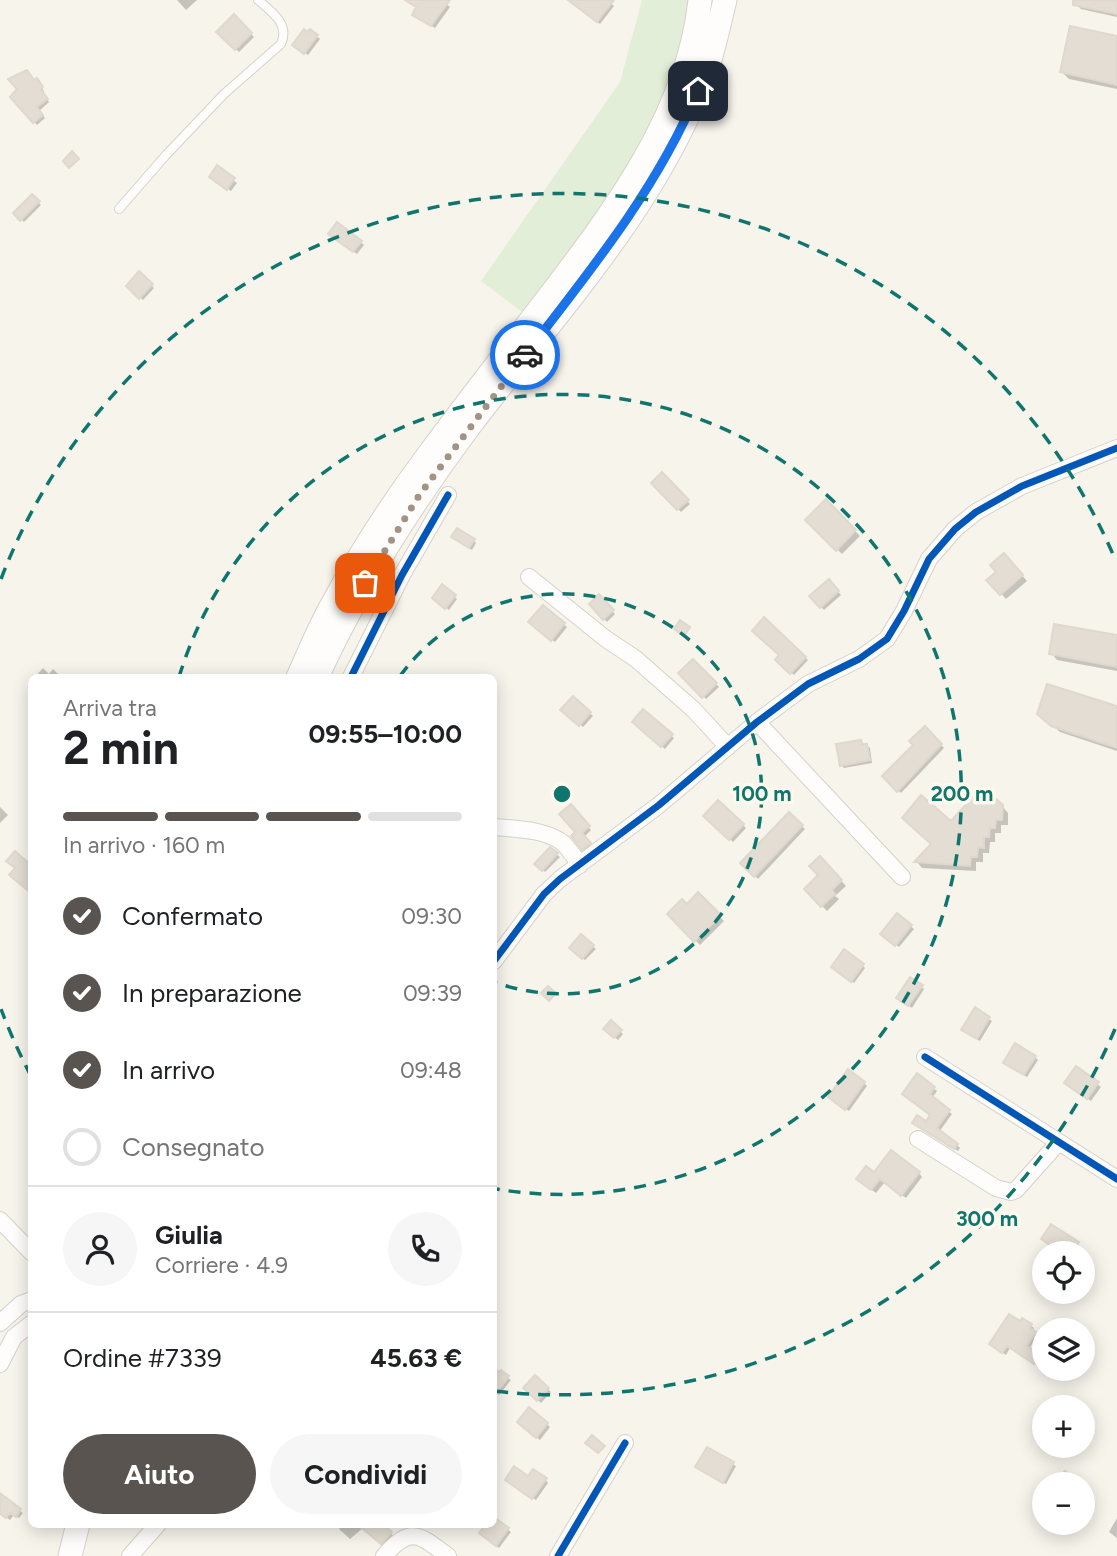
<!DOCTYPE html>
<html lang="it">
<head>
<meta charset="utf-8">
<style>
	:root { --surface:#fff; --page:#f6f6f6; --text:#202124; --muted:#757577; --line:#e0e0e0; --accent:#5a5450 }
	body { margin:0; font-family:Figtree,sans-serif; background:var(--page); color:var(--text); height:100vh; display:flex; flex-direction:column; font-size:26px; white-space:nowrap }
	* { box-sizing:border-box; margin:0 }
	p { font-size:23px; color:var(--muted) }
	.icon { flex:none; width:38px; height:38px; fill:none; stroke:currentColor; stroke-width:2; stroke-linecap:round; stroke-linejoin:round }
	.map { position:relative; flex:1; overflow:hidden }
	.details { position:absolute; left:28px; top:674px; width:469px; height:854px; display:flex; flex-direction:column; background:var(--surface); border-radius:10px; box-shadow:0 4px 18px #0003 }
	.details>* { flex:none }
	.buttons { position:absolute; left:1032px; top:1241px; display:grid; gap:14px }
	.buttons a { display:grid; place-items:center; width:63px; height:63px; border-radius:50%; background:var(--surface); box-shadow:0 4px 18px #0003; font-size:35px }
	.pin { position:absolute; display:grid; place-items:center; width:60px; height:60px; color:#fff; margin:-30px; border-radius:14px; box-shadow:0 4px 10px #0006 }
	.courier { position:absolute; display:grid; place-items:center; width:70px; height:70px; margin:-35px; border:5px solid #1a73e8; border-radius:50%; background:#fff; color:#222; box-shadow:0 2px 9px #0007 }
	.headline em { font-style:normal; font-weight:700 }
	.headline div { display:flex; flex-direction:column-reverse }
	.headline { display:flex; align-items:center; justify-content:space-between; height:119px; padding:0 35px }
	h1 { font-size:46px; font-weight:700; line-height:52px }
	.bar { display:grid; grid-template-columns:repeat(4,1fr); gap:10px 7px; align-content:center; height:84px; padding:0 35px }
	.bar i { height:9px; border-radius:5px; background:var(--line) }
	.bar .current { background:var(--accent) }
	.bar p { grid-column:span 4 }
	.line { display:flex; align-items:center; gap:18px; padding:0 35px; border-top:2px solid var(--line) }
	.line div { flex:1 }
	.round { display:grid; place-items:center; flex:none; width:74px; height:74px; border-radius:37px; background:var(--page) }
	ol { padding:0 35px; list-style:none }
	li { display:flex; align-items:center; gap:21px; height:77px }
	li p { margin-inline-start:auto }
	li .icon { padding:7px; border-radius:50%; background:var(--accent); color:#fff; stroke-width:4 }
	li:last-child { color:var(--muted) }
	li i { width:38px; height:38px; border:4px solid var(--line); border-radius:50% }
	.cta { display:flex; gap:14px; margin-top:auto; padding:14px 35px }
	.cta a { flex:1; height:80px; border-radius:42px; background:var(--accent); color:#fff; font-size:28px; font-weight:700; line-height:80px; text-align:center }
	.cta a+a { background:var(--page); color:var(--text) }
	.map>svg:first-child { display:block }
	.green { fill:#e2eed7 }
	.shadow { fill:#0003 }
	.building { fill:#e3ddd3; stroke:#e0d8ce; stroke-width:2 }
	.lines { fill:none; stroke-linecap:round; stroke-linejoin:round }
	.lane-casing { stroke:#d6d1ca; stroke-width:10 }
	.street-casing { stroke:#d6d1ca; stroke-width:18 }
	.secondary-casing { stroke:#d7d1ca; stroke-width:25 }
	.lane { stroke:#fefdfc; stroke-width:8 }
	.street { stroke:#fefdfc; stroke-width:16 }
	.secondary { stroke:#fefdfc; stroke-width:23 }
	.cycleway-casing { stroke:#fef9ee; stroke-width:11 }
	.cycleway { stroke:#0057b8; stroke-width:7 }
	.done { stroke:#a29385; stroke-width:7; stroke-dasharray:0 12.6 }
	.route { stroke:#1a73e8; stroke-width:9 }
	.ring { fill:none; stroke:#0f766e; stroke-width:3.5; stroke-dasharray:12 9 }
	.centre { fill:#0f766e; stroke:#fef9ee; stroke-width:3.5 }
	.ring-label { font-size:21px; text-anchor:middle; font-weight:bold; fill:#0f766e; stroke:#fef9ee; stroke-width:7; stroke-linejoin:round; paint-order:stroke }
</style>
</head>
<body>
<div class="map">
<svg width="1117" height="1556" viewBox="0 0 1117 1556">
	<rect width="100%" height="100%" fill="#f7f4ec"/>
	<path class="green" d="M642,0H691C683,33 676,66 663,98C631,177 574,245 523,313L481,281L620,82Z"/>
	<path class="shadow" d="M177,0H197L186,10Z
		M416,0H441L450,7L435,28L417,17Z
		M581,0H607L614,6L600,24L580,8Z
		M1077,0H1117V17L1081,9L1076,4Z
		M234,17L254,37L239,52L218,32Z
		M310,31L320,39L308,55L297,47Z
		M1117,38V89L1069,79L1062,72Z
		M27,72L44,91L43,93L49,102L39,111L45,118L37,125L13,97Z
		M217,168L237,183L231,191L214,179Z
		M32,196L41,205L24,222L15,213Z
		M333,236L361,242L364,245L357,254Z
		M139,274L154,288L143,300L128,286Z
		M662,475L690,504L681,512L653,483Z
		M826,502L860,536L842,554L808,520Z
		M456,539L473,540L476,543L472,550Z
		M1009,560L1027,581L1006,599L989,580Z
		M829,581L841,595L824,610L811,596Z
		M443,587L457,599L449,610L434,598Z
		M599,597L615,614L607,622L591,604Z
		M543,607L567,627L555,642L533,625Z
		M764,620L808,660L794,675L778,660L782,655Z
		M1117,637V671L1057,660L1051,653Z
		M693,661L719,687L706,699L681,673Z
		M43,668L49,674L53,669L61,677H35Z
		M573,698L593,716L583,727L563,710Z
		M1117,708V751L1060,732L1046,720Z
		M643,711L674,738L665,749L634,722Z
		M925,728L944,748L901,793L884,776L916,745Z
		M861,742L870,748L872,763L844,768L841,765Z
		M718,802L746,828L733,842L706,816Z
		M1002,806L1008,813V825H1001V833H995V842H990L989,853H983V862H976V871L922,868L917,862L951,824Z
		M0,807L8,815L0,823Z
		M571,807L591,830L584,837L592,847L586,851L573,836L577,833Z
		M789,814L805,829L758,879L742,863Z
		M550,850L560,857L545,872L537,864Z
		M820,858L846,886L835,896L839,899L827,911L806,889L821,875Z
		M698,895L724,921L700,945L669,914L687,906Z
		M898,915L914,929L899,947L883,934Z
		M581,936L596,949L585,960L571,948Z
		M862,965L865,968L854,983L836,970Z
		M921,986L924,989L912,1008L901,1000Z
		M975,1010L992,1021L980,1041L966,1033Z
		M611,1023L623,1034L618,1040L606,1029Z
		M1035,1057L1038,1060L1027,1077L1008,1065Z
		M1077,1068L1101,1087L1091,1101L1069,1086Z
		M917,1076L937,1091L932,1098L952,1114L939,1132L957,1145L960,1148L958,1151L917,1125L926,1123L932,1115Z
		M864,1083L867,1086L849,1111L833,1100Z
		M919,1173L922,1177L906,1198L885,1182L876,1193L862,1183L874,1175Z
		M1052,1226L1078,1244L1080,1246L1077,1251L1079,1253H1062Z
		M1023,1320L1034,1328L1032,1331L1037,1336L1029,1349L1042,1358L1037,1365L1010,1348L1006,1355L994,1347Z
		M494,1370L511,1380L499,1395L494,1391Z
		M535,1378L551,1392L541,1403L525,1388Z
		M519,1422L547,1424L550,1427L540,1440Z
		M707,1449L736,1466L726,1484L700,1470Z
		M529,1478L546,1480L548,1483L536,1500L510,1482Z
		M0,1497L23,1513L19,1518L14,1515L10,1520L0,1513Z
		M1117,1518V1538L1109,1532Z
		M494,1519L511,1532L499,1548L484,1536L494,1524Z
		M343,1524H384L382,1526L396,1538L387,1547L363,1528L350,1539L339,1529Z"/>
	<path class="building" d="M405,0H450L431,26L412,15L416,7Z
		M568,0H614L597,22Z
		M1073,0H1117V14L1073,5Z
		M234,14L252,33L235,50L216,32Z
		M1070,26L1117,36V85L1060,72Z
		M304,29L307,32L310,29L318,35L304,54L292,45Z
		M27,70L34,80L37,78L43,87L41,90L48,99L37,107L43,115L33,123L10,97L17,89L8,79Z
		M72,151L79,159L69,168L63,161Z
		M217,165L235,178L227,190L209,177Z
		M32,194L40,201L20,221L13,213Z
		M337,222L362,241L353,252L328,234Z
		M139,271L153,284L139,299L126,286Z
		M662,472L689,500L677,510L651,483Z
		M826,499L856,530L836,551L805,520Z
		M457,528L475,539L469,548L451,537Z
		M1004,553L1023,575L1000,595L986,580L996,572L990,565Z
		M829,579L839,591L820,608L809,596Z
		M442,584L456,595L445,609L432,598Z
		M599,594L614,610L603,620L589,604Z
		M543,605L565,623L551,641L528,622Z
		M764,617L806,657L790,674L775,660L779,655L752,631Z
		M680,620L690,627L684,636L674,629Z
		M1054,624L1117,635V667L1049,654Z
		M693,659L717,683L702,698L678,673Z
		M1047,684L1117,706V748L1051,726L1037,714Z
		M573,696L591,712L579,726L560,710Z
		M643,709L673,734L661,747L632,722Z
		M925,726L942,744L897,792L882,776L913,745L909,741Z
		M861,740L862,744H867L870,760L840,766L836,744Z
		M982,787L1003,805L1002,820H996L995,828H990L989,837H984V848L978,847L977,857H971L970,866L914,862L931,844L902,818L921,795L951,821Z
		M718,800L744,824L729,840L703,816Z
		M571,804L590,826L582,833L591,843L582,850L571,836L575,832L559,814Z
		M789,812L803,825L754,877L740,863Z
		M550,847L558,853L542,871L534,864Z
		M15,851L32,866V894L9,875L15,868L6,861Z
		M820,856L842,880L832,890L835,894L821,907L804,889L818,875L809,866Z
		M698,892L721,915L694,942L667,914L682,899L687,904Z
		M897,913L912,925L895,946L880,934Z
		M581,934L594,945L582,959L569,948Z
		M844,949L864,964L851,982L831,967Z
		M910,977L923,985L908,1006L896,998Z
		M548,986L556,993L549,1001L541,993Z
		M975,1007L990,1017L977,1039L961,1030Z
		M611,1020L622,1030L614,1038L603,1029Z
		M1015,1043L1036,1056L1024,1075L1003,1063Z
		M1076,1066L1099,1082L1087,1099L1064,1083Z
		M848,1069L865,1082L845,1110L828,1097Z
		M917,1073L935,1087L930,1094L950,1110L937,1128L958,1144L954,1149L912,1123L917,1115L926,1121L930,1115L902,1094Z
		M891,1150L920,1172L901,1196L880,1179L871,1190L856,1179L866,1166L874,1172Z
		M1051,1224L1079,1242L1072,1253H1061L1041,1239Z
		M1009,1314L1020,1321L1022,1318L1032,1324L1030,1328L1036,1332L1027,1346L1040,1354L1034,1364L1007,1346L1002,1353L989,1344Z
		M494,1368L499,1372L501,1370L509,1376L494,1397Z
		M535,1375L549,1388L537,1401L523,1388Z
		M529,1407L548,1423L536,1438L517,1422Z
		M592,1435L605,1446L598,1453L585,1443Z
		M707,1447L734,1462L723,1483L695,1467Z
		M514,1466L528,1476L533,1469L547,1478L532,1499L505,1480Z
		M1065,1471L1083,1484H1055Z
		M0,1493L21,1509L16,1517L10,1513L6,1518L0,1514Z
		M494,1517L509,1528L496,1546L479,1533L486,1524H494Z
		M357,1524H383L392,1532L381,1544Z"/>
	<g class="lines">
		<defs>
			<path id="lane" d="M119,209L166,155L224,94L281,44C290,24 272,12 258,0"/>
			<path id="street" d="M529,577L606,639L636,659L694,710L728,747
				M351,677L402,575L448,495
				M757,722L902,877
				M494,827C515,829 545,829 563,843C569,849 575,858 580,865
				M494,961L544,894L560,879L659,805L757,722L808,684L859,659L887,639L904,611L929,559L955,529L976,512L1022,486L1117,448
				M925,1057L1117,1179
				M918,1139L996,1188L1011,1192L1016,1190L1059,1142
				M0,1220L32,1253
				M0,1323L21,1304L32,1300
				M0,1364L14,1337L32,1323
				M130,1556L158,1524
				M384,1556C411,1525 419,1535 448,1556
				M558,1556L625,1443"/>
			<path id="secondary" d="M298,677C309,653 319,628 332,605C360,553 393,502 429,454C468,401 508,350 548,298C615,210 688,114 700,0
				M317,677C358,587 412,503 471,424C556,313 658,205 706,72C714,49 719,24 725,0
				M70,1556L78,1524"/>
		</defs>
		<use href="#lane" class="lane-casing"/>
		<use href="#street" class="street-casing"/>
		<use href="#secondary" class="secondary-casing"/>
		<use href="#lane" class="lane"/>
		<use href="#street" class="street"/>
		<use href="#secondary" class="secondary"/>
		<defs>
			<path id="cycleway" d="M351,677L402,575L448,495
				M494,961L544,894L560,879L659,805L757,722L808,684L859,659L887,639L904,611L929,559L955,529L976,512L1022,486L1117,448
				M925,1057L1117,1179
				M558,1556L625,1443"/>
		</defs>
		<use href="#cycleway" class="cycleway-casing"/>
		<use href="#cycleway" class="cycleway"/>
	</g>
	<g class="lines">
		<path class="done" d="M365,583L420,494L525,355"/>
		<path class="route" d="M525,355C590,271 657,189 698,91"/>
	</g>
	<g class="ring">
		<path d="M400 676A200 200 0 1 1 494 982"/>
		<path d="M179 677A400 400 0 1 1 496 1189"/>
		<path d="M1115 1029A601 601 0 0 1 494 1391M31 1076A601 601 0 0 1 1 1009M1 579A601 601 0 0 1 1115 559"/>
	</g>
	<circle cx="562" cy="794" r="10" class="centre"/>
	<g class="ring-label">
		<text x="762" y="801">100 m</text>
		<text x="962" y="801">200 m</text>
		<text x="987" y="1226">300 m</text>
	</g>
</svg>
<div class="buttons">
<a><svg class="icon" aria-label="locate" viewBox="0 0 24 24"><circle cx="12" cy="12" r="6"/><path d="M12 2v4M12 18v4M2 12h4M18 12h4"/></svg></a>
<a><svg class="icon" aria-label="layers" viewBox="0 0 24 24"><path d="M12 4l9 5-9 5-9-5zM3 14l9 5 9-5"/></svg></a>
<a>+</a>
<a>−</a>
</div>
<div class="pin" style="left:365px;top:583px;background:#ea580c"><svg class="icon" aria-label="bag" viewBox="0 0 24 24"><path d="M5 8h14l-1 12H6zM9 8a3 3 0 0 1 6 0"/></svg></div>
<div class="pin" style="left:698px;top:91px;background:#1f2937"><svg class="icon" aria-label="home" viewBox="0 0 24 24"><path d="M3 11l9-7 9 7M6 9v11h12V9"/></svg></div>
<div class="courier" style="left:525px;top:355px"><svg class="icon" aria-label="car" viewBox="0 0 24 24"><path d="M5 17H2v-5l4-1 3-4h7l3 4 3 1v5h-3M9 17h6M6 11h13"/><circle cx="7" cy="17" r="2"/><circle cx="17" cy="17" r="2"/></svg></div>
<section class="details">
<div class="headline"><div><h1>2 min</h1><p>Arriva tra</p></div><em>09:55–10:00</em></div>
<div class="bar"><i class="current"></i><i class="current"></i><i class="current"></i><i></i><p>In arrivo · 160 m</p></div>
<ol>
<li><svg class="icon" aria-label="check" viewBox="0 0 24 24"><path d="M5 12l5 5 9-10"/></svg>Confermato<p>09:30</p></li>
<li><svg class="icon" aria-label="check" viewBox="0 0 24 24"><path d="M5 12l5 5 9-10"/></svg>In preparazione<p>09:39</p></li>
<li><svg class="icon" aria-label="check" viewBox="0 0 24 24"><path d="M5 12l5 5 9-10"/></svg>In arrivo<p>09:48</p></li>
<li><i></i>Consegnato</li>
</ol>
<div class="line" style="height:126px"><a class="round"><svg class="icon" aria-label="person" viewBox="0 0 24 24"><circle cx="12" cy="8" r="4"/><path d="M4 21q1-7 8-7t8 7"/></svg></a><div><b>Giulia</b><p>Corriere · 4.9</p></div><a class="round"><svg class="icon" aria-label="phone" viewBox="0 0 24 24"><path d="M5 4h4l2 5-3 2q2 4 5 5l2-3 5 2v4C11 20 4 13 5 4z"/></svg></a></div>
<div class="line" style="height:91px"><div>Ordine #7339</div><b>45.63 €</b></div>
<div class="cta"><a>Aiuto</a><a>Condividi</a></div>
</section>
</div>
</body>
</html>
